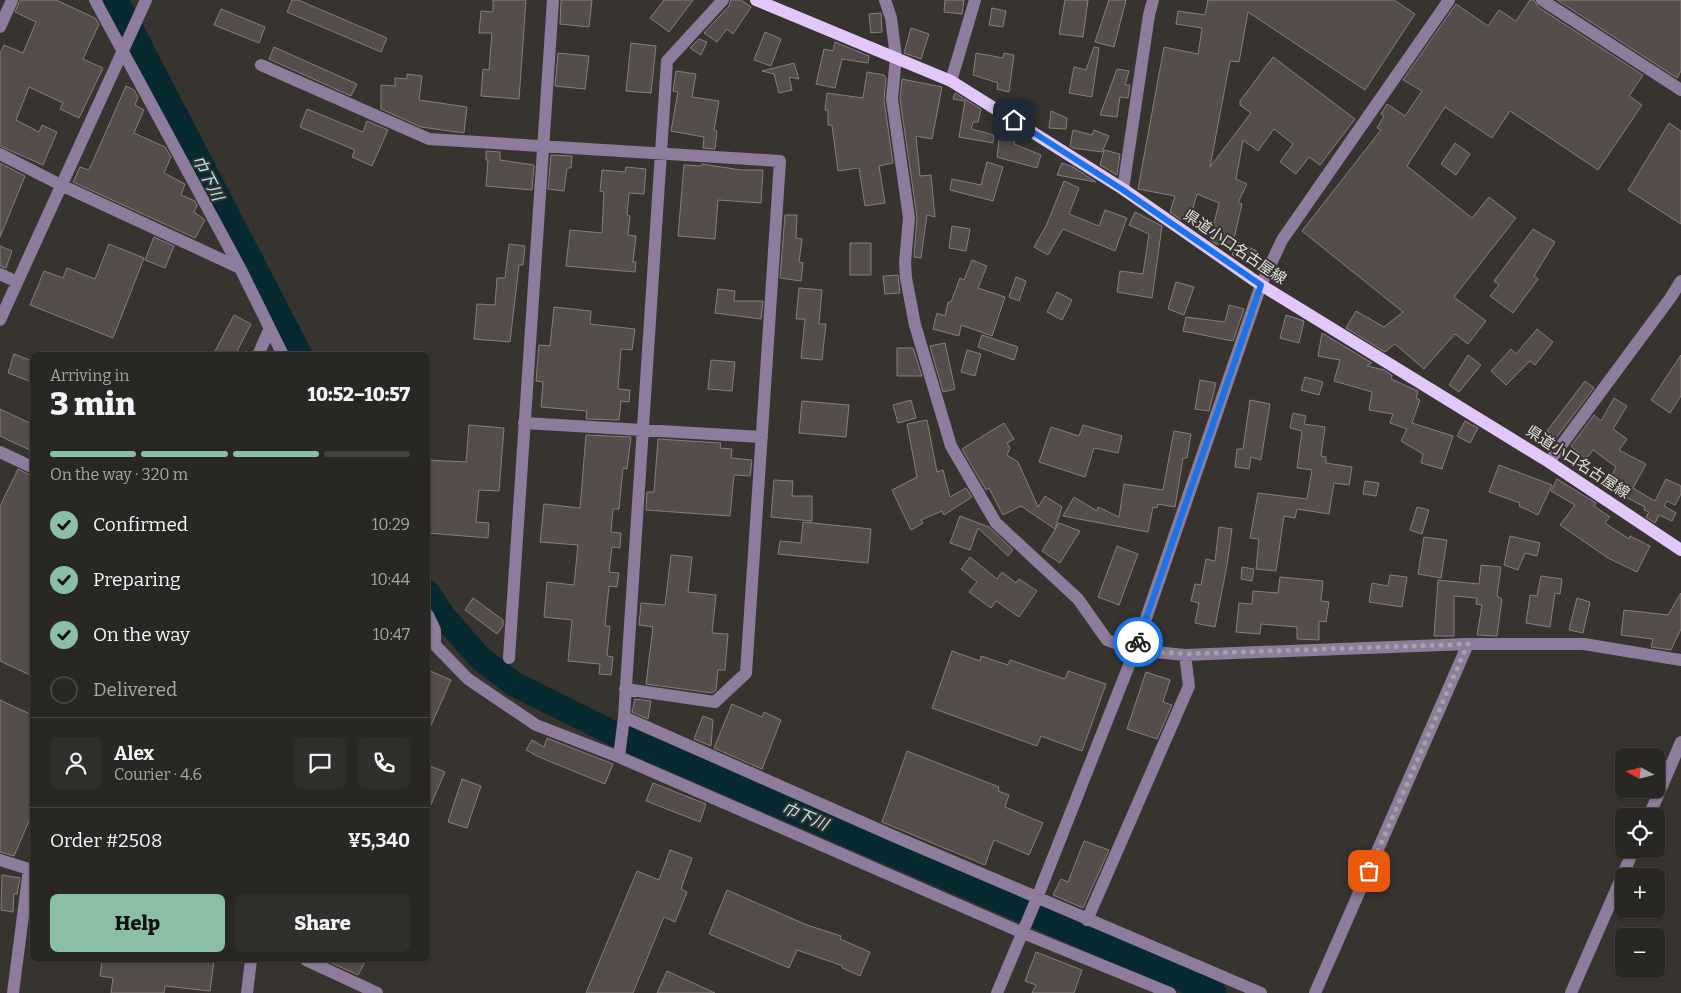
<!DOCTYPE html>
<html lang="en">
<head>
<meta charset="utf-8">
<style>
	:root { --surface:#292724; --page:#312f2c; --text:#f1f3f6; --muted:#a5a5a6; --line:#454441; --accent:#8abfa5 }
	body { margin:0; font-family:Bitter,"Noto Sans JP",serif; background:var(--page); color:var(--text); height:100vh; display:flex; flex-direction:column; font-size:19px; white-space:nowrap }
	* { box-sizing:border-box; margin:0 }
	p { font-size:16px; color:var(--muted) }
	.icon { flex:none; width:28px; height:28px; fill:none; stroke:currentColor; stroke-width:2; stroke-linecap:round; stroke-linejoin:round }
	.map { position:relative; flex:1; overflow:hidden }
	.panel { position:absolute; left:30px; top:352px; width:400px; height:610px; display:flex; flex-direction:column; background:var(--surface); border-radius:8px; box-shadow:0 1px 4px #0004,0 0 0 1px var(--line) }
	.panel>* { flex:none }
	.needle { width:32px; rotate:277deg }
	.buttons { position:absolute; left:1615px; top:748px; display:grid; gap:10px }
	.buttons a { display:grid; place-items:center; width:50px; height:50px; border-radius:8px; background:var(--surface); box-shadow:0 1px 4px #0004,0 0 0 1px var(--line); font-size:25px }
	.pin { position:absolute; display:grid; place-items:center; width:42px; height:42px; color:#fff; margin:-21px; border-radius:10px; box-shadow:0 2px 8px #0006 }
	.courier { position:absolute; display:grid; place-items:center; width:50px; height:50px; margin:-25px; border:4px solid #1a73e8; border-radius:50%; background:#fff; color:#222; box-shadow:0 1px 6px #0007 }
	.head em { font-style:normal; font-weight:800 }
	.head div { display:flex; flex-direction:column-reverse }
	.head { display:flex; align-items:center; justify-content:space-between; height:85px; padding:0 20px }
	h1 { font-size:32px; font-weight:800; line-height:38px }
	.bar { display:grid; grid-template-columns:repeat(4,1fr); gap:8px 5px; align-content:center; height:60px; padding:0 20px }
	.bar i { height:6px; border-radius:4px; background:var(--line) }
	.bar .on { background:var(--accent) }
	.bar p { grid-column:span 4 }
	.line { display:flex; align-items:center; gap:12px; padding:0 20px; border-top:1px solid var(--line) }
	.line div { flex:1 }
	.round { display:grid; place-items:center; flex:none; width:52px; height:52px; border-radius:8px; background:var(--page) }
	ol { padding:0 20px; list-style:none }
	li { display:flex; align-items:center; gap:15px; height:55px }
	li p { margin-inline-start:auto }
	li .icon { padding:5px; border-radius:50%; background:var(--accent); color:#111; stroke-width:4 }
	li:last-child { color:var(--muted) }
	li i { width:28px; height:28px; border:2px solid var(--line); border-radius:50% }
	.primary-button { display:flex; gap:10px; margin-top:auto; padding:10px 20px }
	.primary-button a { flex:1; height:58px; border-radius:8px; background:var(--accent); color:#111; font-size:20px; font-weight:800; line-height:58px; text-align:center }
	.primary-button a+a { background:var(--page); color:var(--text) }
	.map>svg:first-child { display:block }
	.lines { fill:none; stroke-linecap:round; stroke-linejoin:round }
	.river { stroke:#072a31; stroke-width:25 }
	.building { fill:#544d4c; stroke:#857e7c }
	.minor { stroke:#8d7c9b; stroke-width:12 }
	.major { stroke:#e3c7fa; stroke-width:12 }
	.done { stroke:#a6a4a0; stroke-width:5; stroke-dasharray:0 9 }
	.route { stroke:#1a73e8; stroke-width:6 }
	.labels { text-anchor:middle; dominant-baseline:central; stroke-width:4; stroke-linejoin:round; paint-order:stroke }
	.street-label { font-size:15px; fill:#e2e0dd; stroke:#373430 }
	.water-label { font-size:16px; font-style:italic; fill:#aeebfa; stroke:#373430 }
</style>
</head>
<body>
<div class="map">
<svg width="1681" height="993" viewBox="0 0 1681 993">
	<rect width="100%" height="100%" fill="#373430"/>
	<g class="lines">
		<path class="river" d="M116,0L300,355
			M428,593L443,616L480,658L514,684L617,735L1214,993"/>
	</g>
	<path class="building" d="M20,0H56L95,18L99,24L83,59L103,68L79,118L60,109L63,103L29,87L16,120L39,132L42,125L57,132L43,165L0,146V54L4,45L23,53L36,22L15,12Z
		M292,0H298L387,38L381,52L287,12Z
		M493,0H526L519,99L481,96L483,69L489,70L492,33H479L481,11L493,12Z
		M561,0H592L589,27L560,24Z
		M664,0H693L669,32L650,18Z
		M731,0H741L751,7L733,34L727,29L717,42L704,33L729,6Z
		M945,0H964L962,14L944,12Z
		M1065,0H1088L1083,37L1059,34Z
		M1109,0H1126L1114,47L1095,42Z
		M1208,0H1394L1415,14L1365,90L1248,12L1239,62L1230,61L1210,167L1251,113L1240,105V101L1273,57L1355,119L1320,165L1309,157L1296,174L1280,162L1293,144L1274,129L1258,151L1243,140L1236,179L1247,184L1238,203L1242,204L1232,247L1216,244L1210,240L1219,203L1197,194L1189,222L1180,219L1170,212L1175,196L1138,189L1164,47L1198,54L1202,28L1176,24L1178,11L1205,15Z
		M1530,0H1534L1538,7L1643,75L1629,96L1642,105L1598,170L1510,111L1492,138L1445,107L1407,166L1472,218L1489,197L1516,218L1454,297L1486,321L1468,344L1455,334L1424,369L1395,344L1385,352L1346,328L1356,311L1384,327L1403,312L1302,231L1381,130L1377,128L1384,116L1381,114L1387,104L1405,116L1422,91L1403,80L1456,4L1488,26L1499,10L1516,21Z
		M1557,0H1681V71L1677,78Z
		M992,8L1006,11L1003,27L989,25Z
		M221,9L265,27L259,43L214,25Z
		M881,13L882,32L871,33L869,14Z
		M911,28L929,34L921,59L904,53Z
		M765,32L781,39L771,66L754,60Z
		M699,39L707,42L701,55L690,48Z
		M835,42L869,56L868,63L842,59L835,88L816,84L824,49L833,51Z
		M631,43L656,46L651,93L626,91Z
		M274,47L357,84L351,96L269,59Z
		M1094,47L1099,48L1092,97L1069,93L1074,67L1086,70Z
		M558,53L589,56L585,89L555,86Z
		M976,53L1003,58L1004,53L1014,55L1009,92L997,89L998,83L973,75Z
		M794,63L799,79L789,77L792,90L779,93L774,74L762,71Z
		M1117,69L1129,71L1125,85H1130L1128,98L1120,97L1117,117L1100,115Z
		M676,71L696,74L692,97L719,101L714,130L717,131L715,149L703,148L704,137L671,131L678,92L673,91Z
		M867,72L884,75L886,78L884,100L893,163L879,166L885,203L865,206L859,168L838,171L832,125H828V110H825L827,93L863,98Z
		M407,74L422,76L419,100L467,107L464,133L421,127L381,109V85L395,86V78L407,79Z
		M902,79L942,87L932,139L916,136L920,176L931,175L935,217L927,215L921,258L914,257L917,217L900,99Z
		M126,86L134,90L138,97L135,105L144,110L134,133L165,147L171,157L164,173L185,184L181,195L195,201L197,206L194,212L205,220L195,238L73,182L80,167L89,170Z
		M955,93L981,109L978,122H973L971,129L994,135L993,143L959,137L965,101L953,99Z
		M307,109L363,132L367,121L388,130L372,166L352,157L355,150L300,127Z
		M1051,111L1067,118L1066,129L1049,128Z
		M1669,123L1681,131V224L1628,190Z
		M1073,130L1092,135L1094,130L1109,136L1102,152L1073,148L1070,146Z
		M999,139L1015,140L1014,144L1041,155L1037,168L997,157Z
		M1455,143L1470,154L1456,175L1441,164Z
		M1104,150L1120,154L1117,175L1100,165Z
		M486,151L500,152V160L534,165L532,190L486,186L488,160H486Z
		M551,155L572,156L571,168H567L564,191L548,189Z
		M987,162L1003,167L993,201L950,190L952,179L981,185Z
		M0,163L25,176L0,237Z
		M1062,163L1073,167L1096,182L1057,175Z
		M702,164L741,170H763L761,203L718,200L715,239L678,236L684,165L701,166Z
		M626,167L646,169L644,194L629,193L627,215L630,216L628,235L636,236L633,262H636L635,272L566,266L570,230L602,233L604,192L600,191L602,170L625,172Z
		M1064,181L1079,188L1069,214L1099,226L1105,210L1127,218L1115,251L1063,229L1048,255L1034,247L1047,224Z
		M1135,212L1162,226L1152,298L1117,292L1120,271L1143,274L1149,234L1129,225Z
		M785,215H797L796,238L802,239L799,262L803,263L801,281L780,278Z
		M952,226L970,229L966,251L949,248Z
		M1533,229L1555,242L1534,276L1538,279L1513,313L1490,296L1499,285L1494,281Z
		M154,237L174,246L165,268L145,260Z
		M1237,242L1257,251L1252,263L1232,255Z
		M850,243H871V275H850Z
		M109,244L144,258L113,338L30,305L44,271L63,278L67,268L95,279Z
		M509,244L525,246L523,265H519L510,342L474,339L477,304L495,305L497,278H505Z
		M0,246L12,251L6,268L0,266Z
		M972,260L987,266L978,288L1005,297L992,336L961,325L959,336L933,329L937,313L945,316L948,302H951L960,278L964,280Z
		M898,275L900,293L885,294L883,276Z
		M1016,277L1026,281L1019,301L1009,297Z
		M1176,282L1194,287L1184,315L1168,309Z
		M799,288L822,290L819,324H826L822,360L801,358L805,319H796Z
		M718,289L735,291L734,301H763L761,319L715,313Z
		M1057,292L1072,300L1062,320L1047,312Z
		M1229,305L1244,309L1233,341L1183,331L1186,317L1225,322Z
		M554,307L591,311L590,324L635,329L632,350L621,349L618,389L630,390L629,402L621,401L619,420L586,419L587,411L541,407L543,382L536,381L539,345L550,346Z
		M234,315L251,324L235,355H213Z
		M1286,315L1304,321L1299,343L1280,338Z
		M1537,329L1553,342L1535,365L1530,361L1506,385L1491,371L1511,349L1516,354Z
		M1322,333L1372,363L1367,366L1384,370L1392,375L1391,379L1418,391L1416,398L1420,400L1412,423L1453,436L1442,469L1421,463L1423,454L1401,441L1407,429L1390,423L1393,414L1369,410L1372,392L1334,381L1340,360L1318,356Z
		M982,335L1018,347L1014,360L978,347Z
		M945,343L955,389L943,392L930,346Z
		M897,348H913L922,376H897Z
		M967,350L981,354L975,376L961,372Z
		M14,354L32,361V382L8,373Z
		M1468,355L1481,365L1459,392L1449,385Z
		M1681,355V396L1670,413L1651,400Z
		M711,360L735,362L732,391L708,389Z
		M1305,377L1323,382L1319,395L1301,390Z
		M1200,380L1216,383L1209,411L1195,409Z
		M1585,381L1594,388L1556,438L1547,431Z
		M1614,398L1627,406L1613,429L1627,439L1619,450L1646,464L1633,488L1655,501L1666,479L1681,486V494L1675,505L1667,501L1664,506L1676,513L1672,521L1659,515L1655,523L1646,517L1649,512L1644,510L1645,507L1606,487L1616,467L1593,450L1586,459L1571,446L1594,415L1601,421Z
		M911,400L916,418L898,423L893,405Z
		M1250,400L1270,404L1261,460L1251,457L1249,469L1235,467L1237,449H1243Z
		M802,401L849,405L846,437L799,433Z
		M0,409L32,424V451L0,436Z
		M1293,413L1306,416L1304,424L1325,427L1321,456L1326,457V463L1352,467L1349,485L1334,483L1329,514L1297,509L1295,518L1284,516L1276,571L1256,569L1259,539L1250,538L1258,493L1307,499L1312,470L1297,468L1302,431L1290,428Z
		M927,420L937,472L943,470L950,497L966,488L972,497L944,515L942,511L921,520L923,523L911,530L892,490L917,477L907,424Z
		M1465,421L1478,428L1470,443L1457,436Z
		M1004,423L1014,439L1007,443L1010,448L1007,455L1018,462L1038,507L1045,496L1062,507L1055,529L1021,506L1003,515L989,488L986,490L962,449Z
		M469,425L504,428L499,491L479,490L476,522L489,523L488,538L428,533V460L466,462Z
		M1083,425L1122,436L1118,453L1094,448L1085,477L1039,462L1051,427L1079,436Z
		M1174,431L1191,434L1187,458H1183L1175,507L1158,504L1157,508L1153,507L1148,532L1063,516L1074,497L1097,511L1098,507L1119,517L1124,484L1163,490Z
		M586,435L631,437L627,469L623,468L619,509H613L611,532L621,533L620,548L612,547L609,572L619,573L617,587L609,586L605,626H610L607,656L613,657L611,675L599,674L600,664L568,661L572,620L544,617L547,582L574,585L578,545L540,542L544,504L580,508Z
		M658,439L721,443L720,448L732,449L731,458L752,460L750,476L734,475L730,516L646,510L647,492H654Z
		M1499,465L1552,485L1538,515L1519,506L1520,503L1489,492Z
		M18,469L32,476V676L0,661V506Z
		M1557,479L1596,503L1594,506L1610,517L1605,523L1629,539L1630,536L1650,546L1637,572L1608,558L1560,525L1575,505L1551,491Z
		M774,480L793,481L792,496H812V521L771,517Z
		M1365,481L1379,483L1376,496L1363,494Z
		M1417,507L1429,510L1422,534L1410,530Z
		M960,516L989,527L1013,550L1008,556L978,528L970,550L950,543Z
		M803,522L871,529L868,563L778,554L780,541L801,543Z
		M1059,523L1080,531L1060,563L1042,551Z
		M1219,527L1232,529L1227,565L1215,627L1195,623L1199,603L1191,601L1195,584L1201,585L1206,559L1215,561Z
		M1510,536L1540,543L1537,556L1525,553L1518,570L1504,565Z
		M1424,537L1447,540L1441,578L1418,574Z
		M1117,546L1138,554L1119,605L1098,597Z
		M671,555L692,557L688,592L716,595L712,633L728,634L725,670H718L716,690L712,693L646,684L653,627L639,625L641,603L665,605Z
		M970,557L997,579L1002,572L1016,583L1019,579L1037,591L1019,617L996,601L991,608L969,592L977,582L961,569Z
		M1481,565L1501,567L1497,596L1502,599L1497,636L1477,635L1482,605L1476,604L1477,598L1454,596V636H1434L1438,580L1479,584Z
		M1242,567L1254,569L1252,581L1241,579Z
		M1390,575L1407,577L1402,607L1369,602L1372,583L1388,586Z
		M1541,576L1562,579L1560,594L1555,593L1550,627L1526,623L1530,595L1537,596Z
		M1280,577L1323,581L1321,601L1329,602L1326,622L1319,621V640L1297,639V627L1261,624L1260,634L1236,632L1239,603L1252,604L1253,591L1278,593Z
		M1681,593V629L1671,650L1651,647L1653,639L1621,635L1624,610L1668,615Z
		M473,598L503,620V626L497,634L465,610Z
		M1577,598L1590,602L1583,633L1569,630Z
		M952,651L980,661L981,656L1008,665L1010,660L1065,679L1068,671L1106,684L1082,751L1041,736L1037,746L932,708Z
		M428,670L451,680L428,732Z
		M1146,672L1170,680L1163,702L1172,705L1157,739L1127,729Z
		M635,699L651,701L648,719L632,712Z
		M0,700L32,715V814L14,856L0,852Z
		M732,704L762,717L764,712L781,720L762,769L714,748Z
		M703,716L713,720L711,746L694,739Z
		M547,738L613,764L605,784L539,757L526,750L532,740L544,747Z
		M907,751L999,787L998,791L1009,795L1005,807L1043,823L1029,855L994,840L985,865L882,822Z
		M428,765L445,772L428,811Z
		M462,779L481,786L467,828L448,822Z
		M653,783L706,804L700,822L646,801Z
		M1084,841L1109,850L1083,908L1053,895L1061,879L1068,882Z
		M670,850L692,858L681,889L687,892L675,922L664,917L633,993H586L637,871L659,880Z
		M2,875L20,878L17,894H14L13,912L1,910Z
		M727,890L807,925L841,936L840,939L870,952L860,976L842,968L843,966L797,950L789,968L709,934Z
		M1036,952L1082,970L1074,993H1032L1036,985L1025,981Z
		M102,960H214L210,991L165,986L164,993H111L113,978L100,976Z
		M325,960H366L358,975Z
		M667,971L715,993H657Z"/>
	<g class="lines">
		<path class="minor" d="M95,0L240,268
			M885,0L891,18L896,57L892,99L909,218L905,262L906,278L915,325L951,446L996,523L1078,599L1107,640L1135,650L1185,655L1468,644H1584L1681,660
			M1542,0L1681,90
			M0,27L12,0
			M261,65L429,139L780,161L746,673L715,702L625,689
			M951,81L975,0
			M0,154L61,185L240,268L283,355
			M1123,189L1149,15L1153,0
			M0,274L17,282
			M0,320L146,0
			M258,355L269,330
			M524,423L762,437
			M0,452L32,467
			M1549,462L1671,297L1681,281
			M428,615L435,630V645
			M428,642L435,645L468,679L536,725L619,757L1023,933L1170,993
			M509,658L553,0
			M624,717L898,838L1261,993
			M619,757L624,717L667,61L723,0
			M1649,816L1681,742
			M0,860L32,870
			M1087,920L1189,686L1185,655
			M306,960L377,993
			M13,993L29,869
			M247,993L251,960
			M997,993L1037,898L1135,650L1261,285L1282,240L1449,0
			M1315,993L1468,644
			M1571,993L1634,849"/>
		<path class="major" d="M756,0L951,81L1123,189L1261,285L1549,462L1681,550"/>
	</g>
	<g class="lines">
		<path class="done" d="M1138,642L1135,650L1186,654L1468,644L1369,871"/>
		<path class="route" d="M1014,120L1123,190L1261,285L1138,642"/>
	</g>
	<g class="labels">
		<g class="street-label">
			<text transform="translate(1235 247) rotate(34)">県道小口名古屋線</text>
			<text transform="translate(1578 462) rotate(33)">県道小口名古屋線</text>
		</g>
		<g class="water-label">
			<text transform="translate(208 178) rotate(63)">巾下川</text>
			<text transform="translate(805 816) rotate(23)">巾下川</text>
		</g>
	</g>
</svg>
<div class="buttons">
<a><svg class="needle" viewBox="-14 -14 28 28"><path d="M0-13l5 13h-10z" fill="#e53935"/><path d="M0 13l5-13h-10z" fill="#a5a5a6"/></svg></a>
<a><svg class="icon" aria-label="locate" viewBox="0 0 24 24"><circle cx="12" cy="12" r="6"/><path d="M12 2v4M12 18v4M2 12h4M18 12h4"/></svg></a>
<a>+</a>
<a>−</a>
</div>
<div class="pin" style="left:1369px;top:871px;background:#ea580c"><svg class="icon" aria-label="bag" viewBox="0 0 24 24"><path d="M5 8h14l-1 12H6zM9 8a3 3 0 0 1 6 0"/></svg></div>
<div class="pin" style="left:1014px;top:120px;background:#1f2937"><svg class="icon" aria-label="home" viewBox="0 0 24 24"><path d="M3 11l9-7 9 7M6 9v11h12V9"/></svg></div>
<div class="courier" style="left:1138px;top:642px"><svg class="icon" aria-label="bike" viewBox="0 0 24 24"><circle cx="6" cy="16" r="4"/><circle cx="18" cy="16" r="4"/><path d="M6 16l4-8h5l3 8M10 8l3 8H6M13 5h3"/></svg></div>
<section class="panel">
<div class="head"><div><h1>3 min</h1><p>Arriving in</p></div><em>10:52–10:57</em></div>
<div class="bar"><i class="on"></i><i class="on"></i><i class="on"></i><i></i><p>On the way · 320 m</p></div>
<ol>
<li><svg class="icon" aria-label="check" viewBox="0 0 24 24"><path d="M5 12l5 5 9-10"/></svg>Confirmed<p>10:29</p></li>
<li><svg class="icon" aria-label="check" viewBox="0 0 24 24"><path d="M5 12l5 5 9-10"/></svg>Preparing<p>10:44</p></li>
<li><svg class="icon" aria-label="check" viewBox="0 0 24 24"><path d="M5 12l5 5 9-10"/></svg>On the way<p>10:47</p></li>
<li><i></i>Delivered</li>
</ol>
<div class="line" style="height:90px"><a class="round"><svg class="icon" aria-label="person" viewBox="0 0 24 24"><circle cx="12" cy="8" r="4"/><path d="M4 21q1-7 8-7t8 7"/></svg></a><div><b>Alex</b><p>Courier · 4.6</p></div><a class="round"><svg class="icon" aria-label="chat" viewBox="0 0 24 24"><path d="M4 5h16v11H9l-5 4z"/></svg></a><a class="round"><svg class="icon" aria-label="phone" viewBox="0 0 24 24"><path d="M5 4h4l2 5-3 2q2 4 5 5l2-3 5 2v4C11 20 4 13 5 4z"/></svg></a></div>
<div class="line" style="height:65px"><div>Order #2508</div><b>¥5,340</b></div>
<div class="primary-button"><a>Help</a><a>Share</a></div>
</section>
</div>
</body>
</html>
